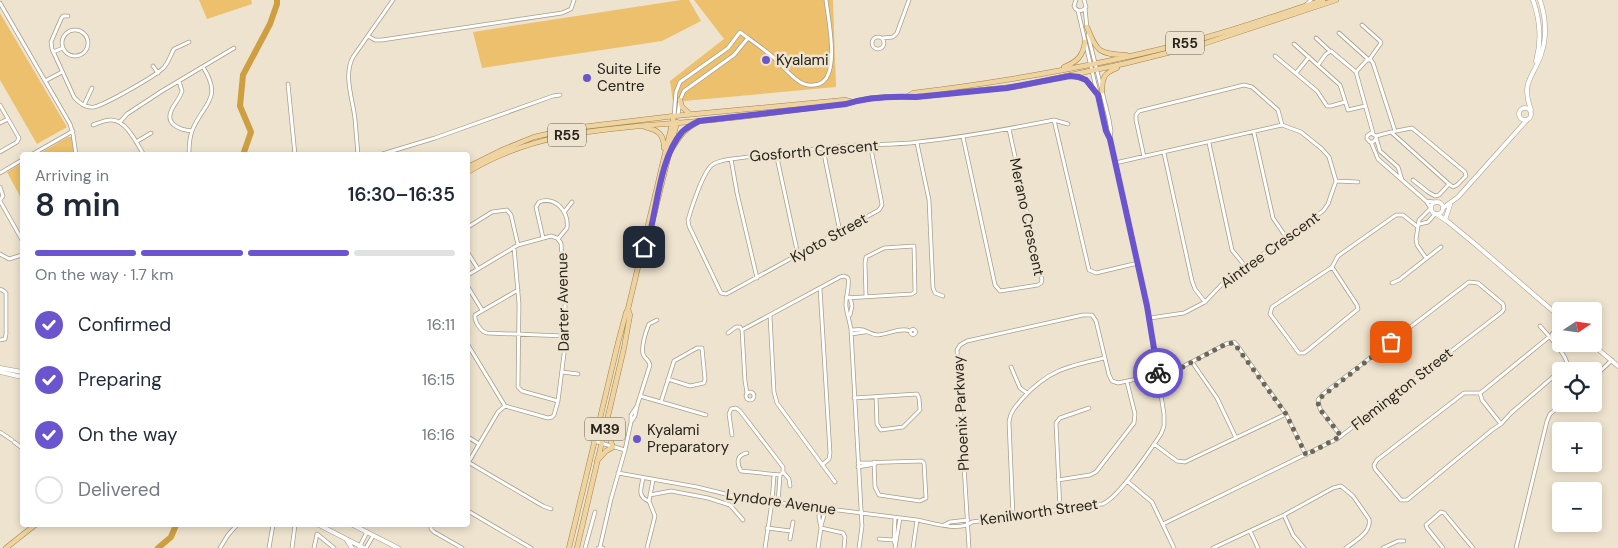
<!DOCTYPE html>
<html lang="en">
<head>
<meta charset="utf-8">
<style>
	:root { --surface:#fff; --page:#f2f2f3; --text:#1f2937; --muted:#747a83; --line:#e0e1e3; --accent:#6a55ce }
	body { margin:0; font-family:"DM Sans",sans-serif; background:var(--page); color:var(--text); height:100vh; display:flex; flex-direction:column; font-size:19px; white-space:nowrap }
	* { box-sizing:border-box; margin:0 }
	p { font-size:16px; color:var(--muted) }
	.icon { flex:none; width:28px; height:28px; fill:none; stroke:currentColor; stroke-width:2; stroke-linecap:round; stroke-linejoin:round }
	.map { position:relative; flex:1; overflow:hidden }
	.panel { position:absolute; left:20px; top:152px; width:450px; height:375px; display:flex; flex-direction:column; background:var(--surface); border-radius:5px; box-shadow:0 2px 8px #0003 }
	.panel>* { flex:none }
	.needle { width:32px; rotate:77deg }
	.buttons { position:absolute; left:1552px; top:302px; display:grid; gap:10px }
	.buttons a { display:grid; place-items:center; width:50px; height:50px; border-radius:5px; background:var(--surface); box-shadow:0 2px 8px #0003; font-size:25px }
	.pin { position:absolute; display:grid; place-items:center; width:42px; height:42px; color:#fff; margin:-21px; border-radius:10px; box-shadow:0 2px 8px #0006 }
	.courier { position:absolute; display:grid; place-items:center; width:50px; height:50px; margin:-25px; border:4px solid #6a55ce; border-radius:50%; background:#fff; color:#222; box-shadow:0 1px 6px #0007 }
	.overview em { font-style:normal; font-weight:600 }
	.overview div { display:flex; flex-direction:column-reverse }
	.overview { display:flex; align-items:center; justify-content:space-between; height:85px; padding:0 15px }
	h1 { font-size:32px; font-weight:600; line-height:38px }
	.bar { display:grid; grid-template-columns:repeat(4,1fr); gap:8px 5px; align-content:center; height:60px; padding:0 15px }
	.bar i { height:6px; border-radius:4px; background:var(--line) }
	.bar .current { background:var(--accent) }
	.bar p { grid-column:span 4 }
	ol { padding:0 15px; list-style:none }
	li { display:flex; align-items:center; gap:15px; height:55px }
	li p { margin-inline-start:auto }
	li .icon { padding:5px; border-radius:50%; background:var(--accent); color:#fff; stroke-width:4 }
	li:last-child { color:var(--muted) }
	li i { width:28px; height:28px; border:2px solid var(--line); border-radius:50% }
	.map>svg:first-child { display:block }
	.green { fill:#ecc06c }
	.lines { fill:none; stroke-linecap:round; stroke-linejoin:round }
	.river { stroke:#cd9f41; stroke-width:6 }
	.minor-casing { stroke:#a89e8b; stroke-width:4.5 }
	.tertiary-casing { stroke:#a89e8b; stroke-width:5 }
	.primary-casing { stroke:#a2844a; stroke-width:5.5 }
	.minor { stroke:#fff; stroke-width:3 }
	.tertiary { stroke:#fff; stroke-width:4 }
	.primary { stroke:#efd4a1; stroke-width:4.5 }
	.done { stroke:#6d675a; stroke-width:5; stroke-dasharray:0 9 }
	.route { stroke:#6a55ce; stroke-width:6 }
	.poi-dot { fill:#6a55ce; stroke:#eee3ce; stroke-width:2 }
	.labels { text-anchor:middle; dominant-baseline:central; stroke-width:5; stroke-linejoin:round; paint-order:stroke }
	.shield { fill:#eee3ce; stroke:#635d51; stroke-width:1 }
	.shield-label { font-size:14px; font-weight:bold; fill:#28241c }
	.poi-label { font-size:15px; fill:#28241c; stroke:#eee3ce; text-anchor:start }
	.street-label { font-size:15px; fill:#28241c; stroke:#eee3ce }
</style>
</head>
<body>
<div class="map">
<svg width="1618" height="548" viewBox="0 0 1618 548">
	<rect width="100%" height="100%" fill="#eee3ce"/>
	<path class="green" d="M199,0H251L252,4L207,19Z
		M681,0H689L701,21L662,41L482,68L473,32Z
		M694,0H833L836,87L673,102L670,81L724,39Z
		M0,13L67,127L37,144L0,80Z
		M68,137H71L73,140L75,155H37Z
		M22,163V200L7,172Z"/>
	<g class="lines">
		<path class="river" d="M243,155L251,132L240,106L243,75L270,24L277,4V0
			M158,548L171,537L176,525"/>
		<defs>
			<path id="minor" d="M1076,0L1074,6C1076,12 1083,12 1086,7L1084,0
				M0,3L70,124L73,134L76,155
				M1306,5L1311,0
				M1085,8L1087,28
				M1078,11L1106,131L1110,139
				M68,16H63L61,19L51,42L52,49L74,97C79,103 86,108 94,107C104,105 160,74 165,66C169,61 171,54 174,49L189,42
				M62 43a13 13 0 1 1 26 0a13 13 0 1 1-26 0Z
				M1339,33L1369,60L1381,43L1380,41L1362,25
				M368,36L375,40H382L562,13L571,9L574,0
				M872 43a6 6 0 1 1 12 0a6 6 0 1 1-12 0Z
				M883,38L893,37L897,33L909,0
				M1316,38L1330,51
				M1294,44L1340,85L1348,110L1365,106
				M53,52L63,48
				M1275,56L1317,91L1327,106H1331L1345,102
				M1318,65L1326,54L1331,51L1356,72L1373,133
				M153,66L158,73
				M1356,72L1367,60H1371L1373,63L1395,131
				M1296,73L1309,57
				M45,81L62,72
				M179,81L182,91C180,98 175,103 172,109C164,124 180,130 192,131
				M288,84L295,155
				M0,105L19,138L17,142L0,152
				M84,105L92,88
				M678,115L680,100L684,91L734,55L748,38
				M674,116L676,92L680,82L728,48L740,32C752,41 764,49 774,58C783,66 790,76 800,82C806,86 812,86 819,84C841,76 828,18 826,0
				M1054,120L1089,270L1096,273L1138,263
				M120,122L127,114L162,91L234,48
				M0,123L8,119
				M93,125C99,123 106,119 112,120C127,121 137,144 144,155
				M1391,132L1412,128L1465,172L1466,176L1457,185L1453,187L1449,184
				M1254,133L1273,218L1286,237
				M1376,136V139L1373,142H1370L1367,139V136L1371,133L1376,136L1391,132L1449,184L1439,195L1435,196L1428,192L1413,180
				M963,137L995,285L1000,291L1038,285L1041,283L1042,280L1009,129
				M1376,138L1380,151L1398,167L1402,180
				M136,142L151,133
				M1371,142L1378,159L1426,201L1430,207
				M917,143L929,200L933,288L935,293L943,296
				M1209,143L1232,250L1245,266
				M870,144L881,199L882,205L879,210L730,292L726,294L721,293L689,226L688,220C691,209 703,172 712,165C717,161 724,160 731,159C773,154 815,148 857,145C877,144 898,145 918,142C964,137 1009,129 1054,120L1068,124
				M823,149L840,232
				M776,153L798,255
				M1164,153L1192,281L1195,289L1205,302
				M31,155L73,131
				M189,155C189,147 189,139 192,131C202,104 224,100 203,67
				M358,155C357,143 356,131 355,119C353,100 343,75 353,57L393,0
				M379,155L435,138L553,96L560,95
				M1144,157L1136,120V115L1139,111L1244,85L1252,87L1278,110L1282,125
				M731,159L737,193L757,278
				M1115,163L1282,125L1301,132L1322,149L1329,157L1336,181L1328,204L1323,211L1224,282L1205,302L1184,313L1150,318
				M0,173L22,160
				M1336,181L1358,182
				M0,187L3,196L0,200
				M0,201L22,240
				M1426,201L1434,202
				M565,211L572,202
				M1420,224L1428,222L1435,214
				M468,227L492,212L507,210L511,215L518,245
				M543,238L536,207L539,202C556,196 569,212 567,228L558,239
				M514,247L519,304L518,387L522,391L558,401
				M468,253L478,269
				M0,254L9,259L22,255
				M1426,258L1417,245L1416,239L1419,220L1430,209
				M1332,267L1357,305L1358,309L1308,350L1304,353H1299L1270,314L1272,307L1332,267L1338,256L1396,215H1403L1418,227
				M468,275L518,245L551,236L557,238L561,243L565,304V346L558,401L554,415L552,417L548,418L505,406
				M1392,283L1399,280L1441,247
				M468,287L482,310
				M820,288L830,453L829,459L822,465
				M0,289L4,291L6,293V334L5,339L0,340
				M518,290L475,315C474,321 481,332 487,333L565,336
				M846,298L912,294L915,292L914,246L884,248L866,257L865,263L866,297
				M850,315L852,306L850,297
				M770,316L774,392L777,403L835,482
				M1540,326C1547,334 1568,356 1567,365L1511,413L1501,424L1492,430L1407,500H1401L1375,469L1374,465L1377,460L1464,393H1480L1484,390L1549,337L1554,336L1561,331
				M910.5 332a2.5 2.5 0 1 1 5 0a2.5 2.5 0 1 1-5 0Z
				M742,330L840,277L844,276L848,278C850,288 845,297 846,306C847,314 850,322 851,330L862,526L859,548
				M851,330C855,330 860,329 863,330C869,332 872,335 878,335C889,334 901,327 910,331
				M728,333L736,327H740L742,330L745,381L747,393
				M851,334L865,332
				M1552,336V334L1561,326
				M468,345L505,406
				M1192,362L1217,398L1236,438
				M1011,367L1020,388L1027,393
				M562,372L578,374
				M1594,377L1612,360
				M746 396a4 4 0 1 1 8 0a4 4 0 1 1-8 0Z
				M1480,393L1482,400L1501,424
				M640,396L706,415
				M854,398L917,394L919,398L920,410L903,427L881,430L877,424L876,397
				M661,402L674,361L697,348H702L705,379L704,383L690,386L668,379
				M631,422L635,416L637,406L650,365C649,360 645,359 643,354C641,346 646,331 649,324L657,320
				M0,432L12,440
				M732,435L729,414L731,409L736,408L740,411L783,467V472L780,475L741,471C736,462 737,455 747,453
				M468,437L479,444
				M594,441L625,450
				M14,442L22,448
				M1154,444L1177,461L1185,462L1286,414
				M468,462L543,506L551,509
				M468,463L498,412L505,406
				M858,463L922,461L924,463L926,498L920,501L879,495L875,487L874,462
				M858,467L875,464
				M783,472L789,479L790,486
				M618,473L697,487L742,498L917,520C933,523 959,532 972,522L1102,504C1118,499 1150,450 1161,434L1164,426V414L1147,307L1110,139L1111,131L1109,119L1088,35
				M643,478C641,488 637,497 649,501L655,516L647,548
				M1058,480L1090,475L1096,472L1134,423L1135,414L1127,382
				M1127,481L1152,502L1174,548
				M650,495L671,491L708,498L730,505L743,520
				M649,501L653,480
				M778,503L780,475
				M1060,510L1056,423L1060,418L1089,408
				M468,511L531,548
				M1284,515L1293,535L1304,548
				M1013,516L1009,422C1010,412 1016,406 1022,399C1048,370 1068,366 1104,358
				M1163,524L1337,439L1341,436L1502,312L1504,309L1503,304L1478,283L1469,282L1323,394L1318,400L1320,409L1341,436
				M431,525V529L434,532L462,548
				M944,525L950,522L968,520
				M821,526L826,508
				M767,528L791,531
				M821,528L843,533L845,537L844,548
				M1250,531L1258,548
				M790,539L793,522
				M879,539L894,540
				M895,544L894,540L895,518
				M600,547L611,499L625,450L631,422V415L637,406
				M220,548L228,535L237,525
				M269,548L273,525
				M292,548L295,525
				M314,548L317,534L334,548
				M359,548L367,532
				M366,548L373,536
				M585,548L595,512
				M598,548H603
				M765,548L772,502L774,475
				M818,548L821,528L819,518V507
				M895,548L900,518
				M913,548L917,520
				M969,548L957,350L960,345L967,341L1083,315H1092L1096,321L1109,375L1112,381L1118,383L1174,371L1226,344L1234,342L1237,345L1286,414L1306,455
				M1213,548L1284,515L1333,488L1341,486L1353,496L1369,519C1372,532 1355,541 1346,548
				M1383,548L1398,541H1404
				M1443,548L1427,528L1426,525L1441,512L1444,513L1473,548
				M1516,548L1547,421L1550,414L1562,404"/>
			<path id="tertiary" d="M1533,0C1540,20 1542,40 1536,61
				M1519 114a6 6 0 1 1 12 0a6 6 0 1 1-12 0Z
				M1531,110C1521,81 1532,80 1541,55C1547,37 1546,18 1540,0
				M1431 208a6 6 0 1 1 12 0a6 6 0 1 1-12 0Z
				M1443,208L1458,197L1527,120
				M1436,214L1447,221L1475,244L1561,318
				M1446,217L1450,205
				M1592,344L1618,366
				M0,368L22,372
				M0,372L22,377
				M319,525L364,548
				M353,525L398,548
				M346,539L352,548"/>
			<path id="primary" d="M1087,27C1097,52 1099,54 1126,55
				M1064,67C1077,62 1083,56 1085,42
				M1074,76L1086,80L1098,95
				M1102,91C1102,78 1104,73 1117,68
				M908,96L913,93C1011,81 1108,64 1204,38C1244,27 1283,13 1323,0
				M680,100L682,107L690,114
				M645,127C658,130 664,134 664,148
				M671,150C680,136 683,130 698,122
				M468,167L502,150L534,137L574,128L674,116L845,100L852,102
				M468,172C540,128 617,129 699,121C748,117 797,109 846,104C867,97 893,96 915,97L1020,86L1127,63L1203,44L1336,0
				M649,231L651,227L677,122
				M597,461L606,451L613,447L605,427
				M6,548L35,525
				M569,548L618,343L626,313L628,309L674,116
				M577,548L624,348L630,315L628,309"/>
		</defs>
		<use href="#minor" class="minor-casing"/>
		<use href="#tertiary" class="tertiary-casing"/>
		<use href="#primary" class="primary-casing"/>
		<use href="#minor" class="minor"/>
		<use href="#tertiary" class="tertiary"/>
		<use href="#primary" class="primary"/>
	</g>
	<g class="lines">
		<path class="done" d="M1158,373V374L1177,370L1226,344L1234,343L1286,414L1306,455L1341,436L1319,408L1318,402L1320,398L1391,342"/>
		<path class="route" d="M644,247L648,232L651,228C658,198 662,155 682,132C687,127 693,124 699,121L846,104C867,97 893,96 916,97L1007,88L1070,76L1079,77L1086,80L1098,95L1106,131L1110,139L1147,306L1158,373"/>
	</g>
	<g class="poi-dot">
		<circle cx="766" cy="60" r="5"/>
		<circle cx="587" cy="78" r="5"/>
		<circle cx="637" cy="439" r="5"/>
	</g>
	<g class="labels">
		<g class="shield">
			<rect x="1166" y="31.5" width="38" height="23" rx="4"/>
			<rect x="548" y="123.5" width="38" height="23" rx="4"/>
			<rect x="585" y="417.5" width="40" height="23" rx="4"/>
		</g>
		<g class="shield-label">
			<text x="1185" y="43">R55</text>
			<text x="567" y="135">R55</text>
			<text x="605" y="429">M39</text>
		</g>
		<g class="poi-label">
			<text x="776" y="60">Kyalami</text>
			<text x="597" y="69">Suite Life<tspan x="597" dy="17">Centre</tspan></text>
			<text x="647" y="430">Kyalami<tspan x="647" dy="17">Preparatory</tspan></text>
		</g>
		<g class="street-label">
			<text transform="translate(814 151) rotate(-5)">Gosforth Crescent</text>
			<text transform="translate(1027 217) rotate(78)">Merano Crescent</text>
			<text transform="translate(829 238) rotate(-29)">Kyoto Street</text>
			<text transform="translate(1270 250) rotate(-36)">Aintree Crescent</text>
			<text transform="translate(563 302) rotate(-91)">Darter Avenue</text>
			<text transform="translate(1402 389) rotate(-38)">Flemington Street</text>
			<text transform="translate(961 413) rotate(-93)">Phoenix Parkway</text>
			<text transform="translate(781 502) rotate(8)">Lyndore Avenue</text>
			<text transform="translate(1039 512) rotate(-8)">Kenilworth Street</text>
		</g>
	</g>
</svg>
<div class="buttons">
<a><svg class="needle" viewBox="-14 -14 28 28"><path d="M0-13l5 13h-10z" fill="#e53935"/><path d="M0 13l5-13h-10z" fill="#747a83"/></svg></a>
<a><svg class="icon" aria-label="locate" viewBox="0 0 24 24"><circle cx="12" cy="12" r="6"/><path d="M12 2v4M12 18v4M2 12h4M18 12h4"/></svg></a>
<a>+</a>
<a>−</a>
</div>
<div class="pin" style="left:1391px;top:342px;background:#ea580c"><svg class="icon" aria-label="bag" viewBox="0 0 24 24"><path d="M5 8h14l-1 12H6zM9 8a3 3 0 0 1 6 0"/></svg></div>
<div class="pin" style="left:644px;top:247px;background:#1f2937"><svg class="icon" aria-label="home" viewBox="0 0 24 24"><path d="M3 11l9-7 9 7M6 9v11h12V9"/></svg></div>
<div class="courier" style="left:1158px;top:373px"><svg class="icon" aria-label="bike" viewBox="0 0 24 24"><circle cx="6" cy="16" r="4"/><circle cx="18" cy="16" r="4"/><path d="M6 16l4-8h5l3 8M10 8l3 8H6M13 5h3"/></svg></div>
<section class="panel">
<div class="overview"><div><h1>8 min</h1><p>Arriving in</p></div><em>16:30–16:35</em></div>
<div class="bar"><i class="current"></i><i class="current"></i><i class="current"></i><i></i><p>On the way · 1.7 km</p></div>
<ol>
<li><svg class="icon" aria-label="check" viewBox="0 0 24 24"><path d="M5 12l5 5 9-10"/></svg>Confirmed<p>16:11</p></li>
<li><svg class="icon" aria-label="check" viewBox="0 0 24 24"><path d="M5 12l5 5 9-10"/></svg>Preparing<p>16:15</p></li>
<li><svg class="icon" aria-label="check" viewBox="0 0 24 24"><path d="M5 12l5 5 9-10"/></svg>On the way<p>16:16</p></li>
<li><i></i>Delivered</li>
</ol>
</section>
</div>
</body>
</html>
